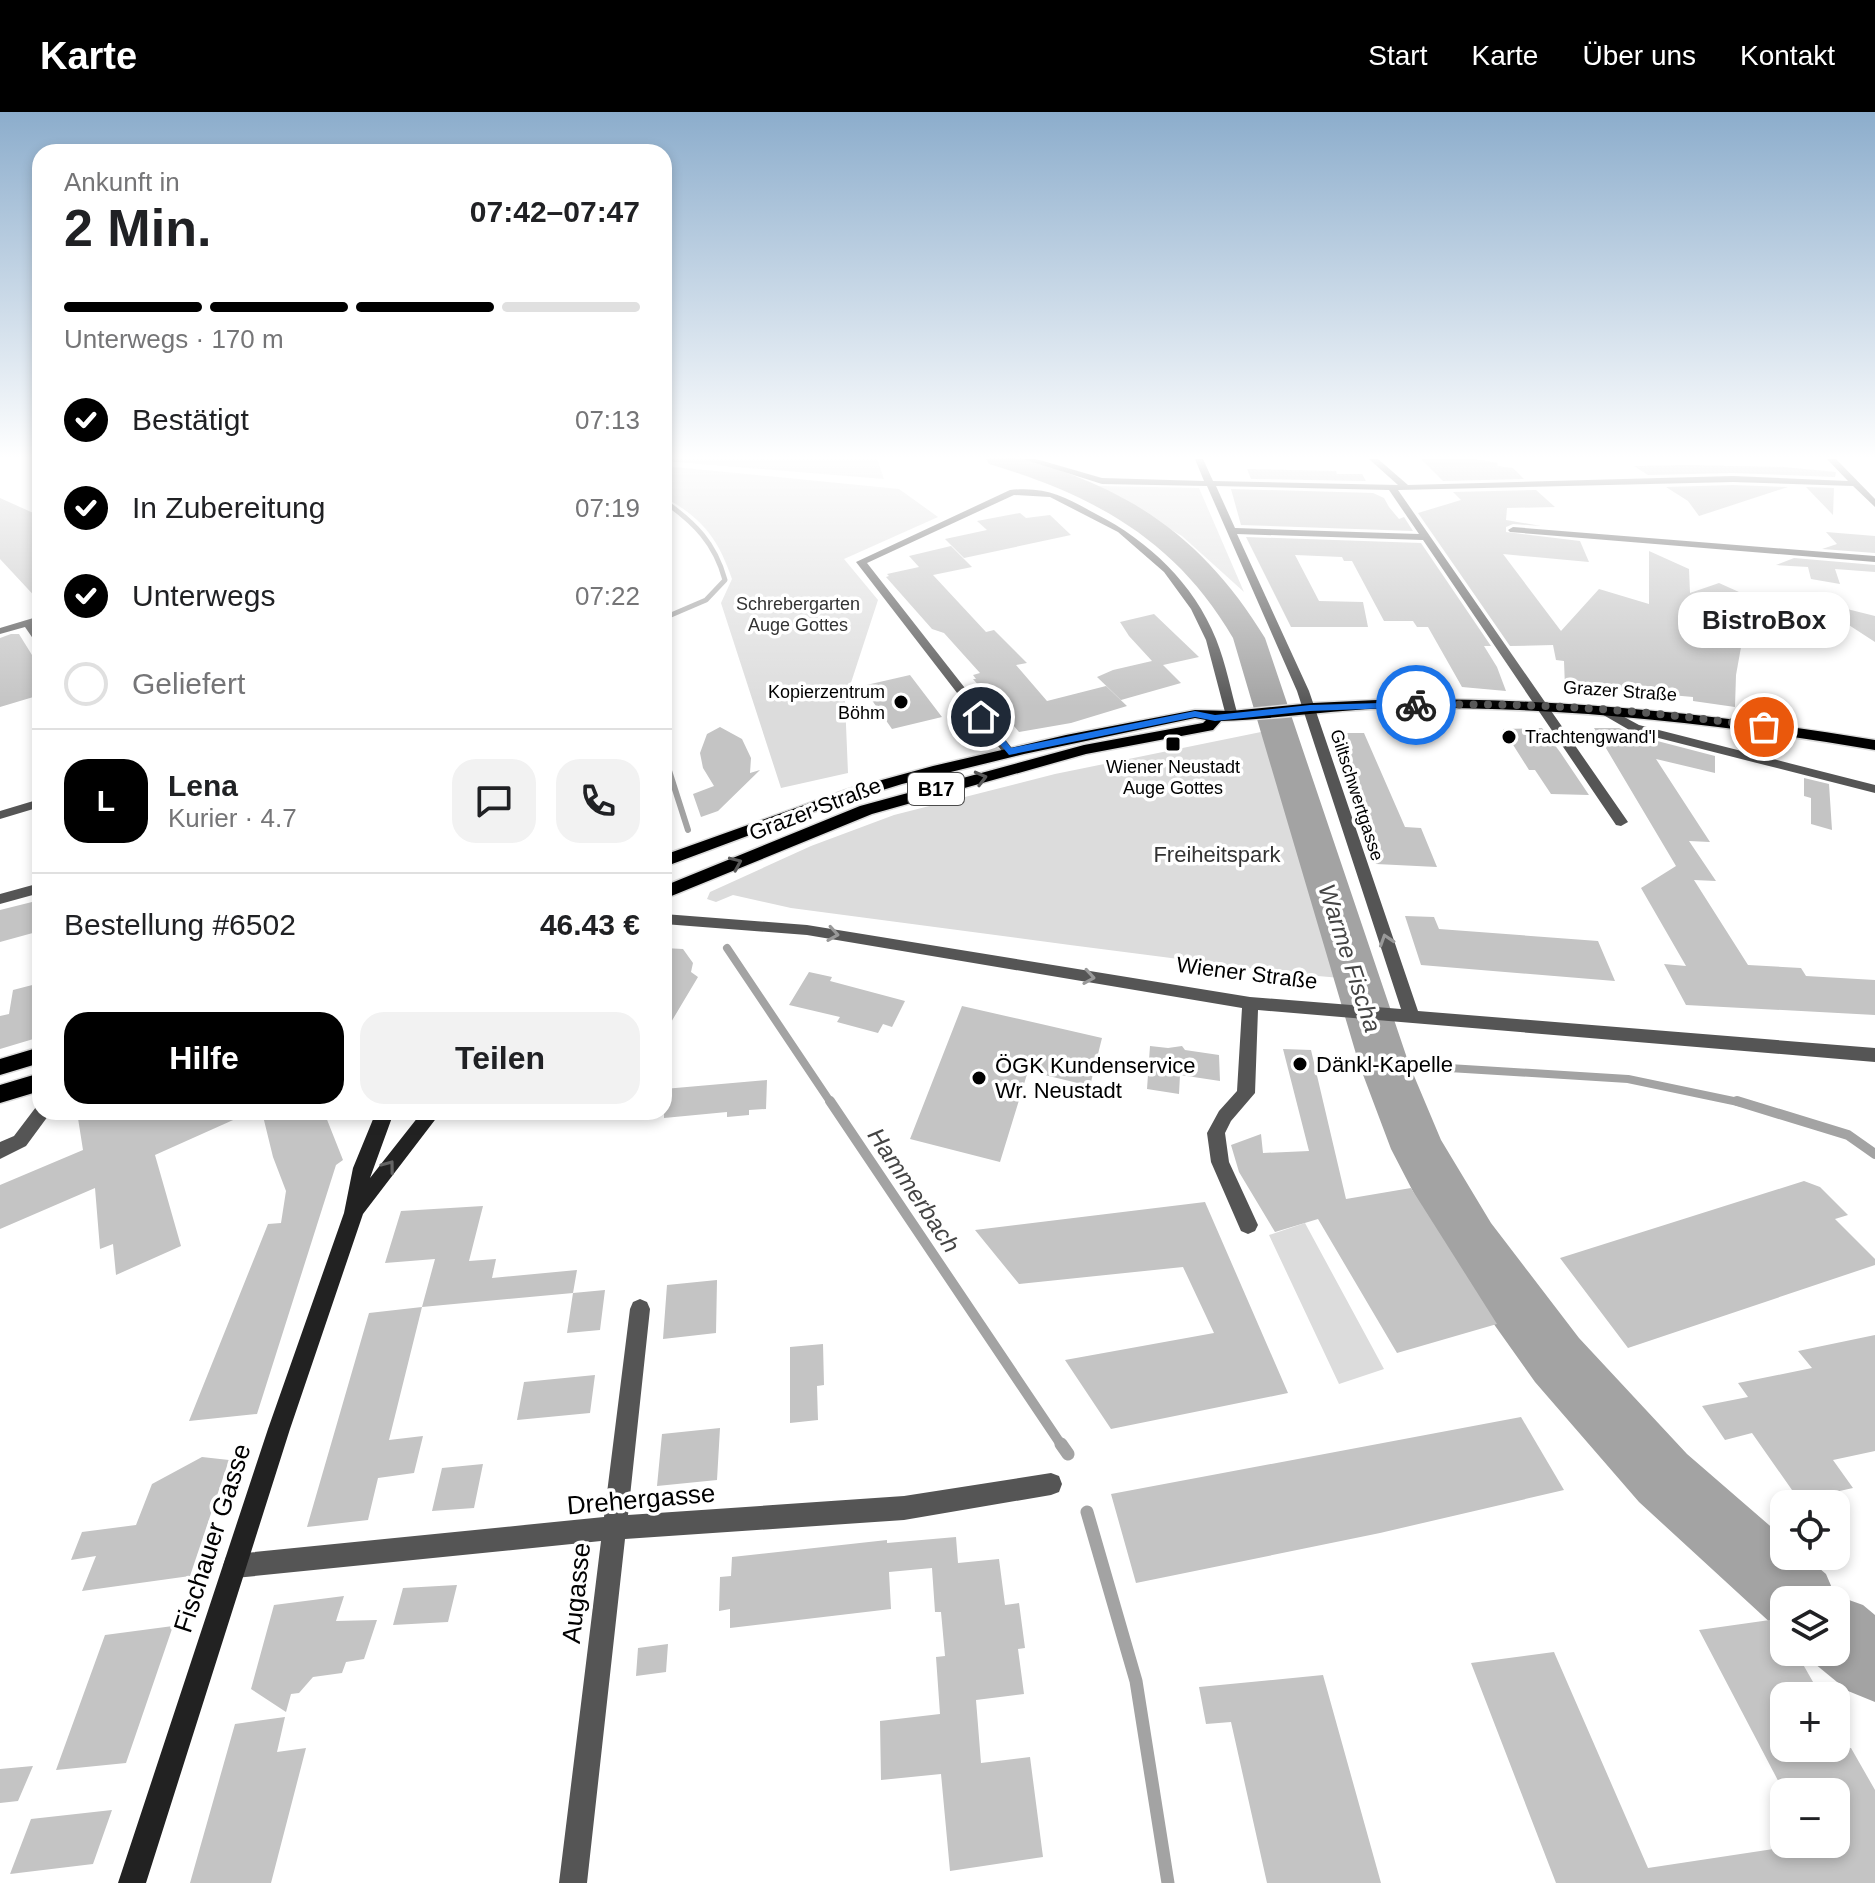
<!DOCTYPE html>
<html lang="de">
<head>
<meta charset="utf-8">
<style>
	:root { --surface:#fff; --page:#f2f2f2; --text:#202124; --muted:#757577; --line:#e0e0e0; --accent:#000 }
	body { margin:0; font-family:Arial,sans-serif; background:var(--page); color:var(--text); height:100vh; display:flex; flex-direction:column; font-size:30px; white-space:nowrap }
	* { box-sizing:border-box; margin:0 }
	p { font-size:26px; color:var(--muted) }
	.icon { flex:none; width:44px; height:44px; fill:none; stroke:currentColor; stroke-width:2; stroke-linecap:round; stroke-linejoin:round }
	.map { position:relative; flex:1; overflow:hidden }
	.details { position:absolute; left:32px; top:32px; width:640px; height:976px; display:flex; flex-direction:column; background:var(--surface); border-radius:24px; box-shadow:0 4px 12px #0003 }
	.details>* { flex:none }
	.buttons { position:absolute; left:1770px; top:1378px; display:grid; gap:16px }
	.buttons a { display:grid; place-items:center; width:80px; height:80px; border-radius:16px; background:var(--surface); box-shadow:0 4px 12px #0003; font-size:40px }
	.pin { position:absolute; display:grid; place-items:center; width:68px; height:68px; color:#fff; margin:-34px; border:4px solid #fff; border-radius:50%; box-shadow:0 2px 8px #0007 }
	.courier { position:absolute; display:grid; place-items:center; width:80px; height:80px; margin:-40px; border:6px solid #1a73e8; border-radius:50%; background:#fff; color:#222; box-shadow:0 2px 10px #0007 }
	.bubble { position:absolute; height:56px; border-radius:24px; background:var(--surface); box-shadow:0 4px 12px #0003; font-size:26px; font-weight:600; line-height:56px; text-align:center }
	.overview em { font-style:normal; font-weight:600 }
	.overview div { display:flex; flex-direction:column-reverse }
	.overview { display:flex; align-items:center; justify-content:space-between; height:136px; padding:0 32px }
	h1 { font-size:52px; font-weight:600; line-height:60px }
	.bar { display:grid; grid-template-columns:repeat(4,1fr); gap:12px 8px; align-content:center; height:96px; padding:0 32px }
	.bar i { height:10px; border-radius:6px; background:var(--line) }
	.bar .active { background:var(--accent) }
	.bar p { grid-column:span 4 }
	.line { display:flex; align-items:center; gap:20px; padding:0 32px; border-top:2px solid var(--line) }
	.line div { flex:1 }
	.round { display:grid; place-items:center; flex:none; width:84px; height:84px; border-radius:24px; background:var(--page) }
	ol { padding:0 32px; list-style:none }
	li { display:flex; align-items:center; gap:24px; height:88px }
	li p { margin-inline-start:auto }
	li .icon { padding:8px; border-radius:50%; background:var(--accent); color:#fff; stroke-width:4 }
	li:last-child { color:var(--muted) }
	li i { width:44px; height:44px; border:4px solid var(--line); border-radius:50% }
	.button { display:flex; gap:16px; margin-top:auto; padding:16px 32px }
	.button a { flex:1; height:92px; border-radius:24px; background:var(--accent); color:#fff; font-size:32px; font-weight:600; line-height:92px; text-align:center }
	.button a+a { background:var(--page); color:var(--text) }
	header { display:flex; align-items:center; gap:48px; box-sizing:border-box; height:112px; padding:0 40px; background:var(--accent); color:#fff }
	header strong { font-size:38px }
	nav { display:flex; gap:44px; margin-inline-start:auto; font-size:28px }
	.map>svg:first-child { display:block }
	.green { fill:#dcdcdc }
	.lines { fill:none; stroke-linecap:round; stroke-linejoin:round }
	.stream-far4 { stroke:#a3a3a3; stroke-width:5 }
	.stream-far3 { stroke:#a3a3a3; stroke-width:6 }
	.stream-far2 { stroke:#a3a3a3; stroke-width:8 }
	.stream-far1 { stroke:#a3a3a3; stroke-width:10 }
	.stream { stroke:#a3a3a3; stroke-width:13 }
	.river { fill:#a3a3a3; fill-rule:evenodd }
	.building { fill:#c4c4c4 }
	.primary-casing { stroke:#dbdbdb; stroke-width:3 }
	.minor { fill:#555; fill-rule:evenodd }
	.secondary { fill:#222; fill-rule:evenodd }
	.primary { fill:#000; fill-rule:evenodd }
	.oneway { stroke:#595959 }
	.oneway2 { stroke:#999 }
	.oneway3 { stroke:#646464 }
	.route { fill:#1a73e8 }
	.done { stroke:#595959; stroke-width:8; stroke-dasharray:0 14.4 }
	.poi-dot { fill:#000; stroke:#fff; stroke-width:3 }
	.labels { text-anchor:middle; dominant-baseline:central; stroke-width:7; stroke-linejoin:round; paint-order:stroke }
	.far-park-label { font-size:18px; fill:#333; stroke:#fff }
	.far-street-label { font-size:18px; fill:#000; stroke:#fff }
	.far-poi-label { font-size:18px; fill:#000; stroke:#fff; text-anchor:end }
	.shield { fill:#fff; stroke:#4c4c4c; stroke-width:2 }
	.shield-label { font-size:20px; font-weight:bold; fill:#000 }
	.street-label { font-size:22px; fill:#000; stroke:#fff }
	.park-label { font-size:22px; fill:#333; stroke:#fff }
	.poi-label { font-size:22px; fill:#000; stroke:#fff; text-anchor:start }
	.water-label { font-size:24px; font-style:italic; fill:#444; stroke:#fff }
	.near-street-label { font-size:26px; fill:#000; stroke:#fff }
</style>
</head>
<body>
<header>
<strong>Karte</strong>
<nav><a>Start</a><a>Karte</a><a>Über uns</a><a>Kontakt</a></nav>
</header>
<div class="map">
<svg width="1875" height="1771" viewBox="0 0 1875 1771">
	<rect width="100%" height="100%" fill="#fff"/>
	<path class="green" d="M664,347H877L884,367L664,349Z
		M664,354L899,377L938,405L844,447L878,488L845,589L848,661L781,676L721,491L732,467C718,426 702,406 664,385Z
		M1097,374L1199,376L1244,480L1182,424Z
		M1293,618L1375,869L1295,862L1070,833L791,796L733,783L716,790L707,787L710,780L811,734L894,703L1055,662L1261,620Z
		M1305,1111L1384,1257L1339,1272L1269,1123Z"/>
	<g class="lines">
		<path class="stream-far4" d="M664,389C695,411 715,431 725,468L706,488L664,506"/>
		<path class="stream-far3" d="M664,643L688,718"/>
		<path class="stream-far2" d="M727,836L831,991
			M1384,952L1628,967L1743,991"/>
		<path class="stream-far1" d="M830,989L1062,1334
			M1737,989L1848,1023L1875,1042"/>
		<path class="stream" d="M1061,1332L1068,1342
			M1087,1400L1136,1569L1168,1771"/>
		<path class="river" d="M986,347C998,347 1011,346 1023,347C1039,348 1055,357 1070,362C1158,395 1217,447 1265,526L1409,952L1441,1028L1491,1111L1579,1226L1687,1342L1784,1426V1444H1805L1826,1462L1835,1483L1863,1493L1875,1503V1590L1848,1579L1809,1547L1807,1540H1836V1488H1784V1518L1774,1514L1639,1390L1535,1270L1449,1149L1391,1037L1359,952L1233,526C1176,428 1095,384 989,352Z"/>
	</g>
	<path class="building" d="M1421,347H1476L1498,351L1497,354L1513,356L1524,367L1443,369Z
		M1689,353L1784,355L1836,360L1835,365L1733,361L1648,363L1634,354Z
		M1247,357L1336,359L1337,362H1362L1366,369L1251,367Z
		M1733,373L1788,375L1699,404L1688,389L1666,375Z
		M1806,375L1834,376L1833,403Z
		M1231,377L1373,381L1384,386L1389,395L1399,407L1404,405L1413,419L1241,413Z
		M1536,378L1555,395L1507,396L1506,408L1541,414L1513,412L1506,415V420L1580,429L1589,450L1503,442L1561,519L1599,477L1649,492V439L1689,457L1690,481L1719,471L1739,480L1794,489L1801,511L1747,502L1736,563L1735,595L1693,589V585L1615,578L1618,585L1565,575L1564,549L1556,548L1553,533L1510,534L1418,401L1461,388L1453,380Z
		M0,386L40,404V490L0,447Z
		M1020,401L1026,406L1050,403L1071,423L964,446L945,427L987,418L977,409Z
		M1826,420L1875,424V441L1822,437L1837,432Z
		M1246,425L1421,431L1491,534H1484L1497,555L1506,579L1462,575L1428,515H1417L1413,509H1384L1352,449H1344L1342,445L1295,443L1319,489L1363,490L1368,515H1291Z
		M951,434L972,455L933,463L986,520L994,518L1027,551L1016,553L1047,589L1106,574L1127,594L1071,611L1019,620L973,567H976L973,563L980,561L944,521L932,517L886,465L889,464L887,462L919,455L909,444Z
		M1794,446L1875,453V460L1835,457L1840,472L1811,467L1808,455L1776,453Z
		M1819,490L1875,504V530L1818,493Z
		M1154,502L1199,545L1163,553L1181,571L1121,588L1097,565L1113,558L1152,549L1129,524L1120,510Z
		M11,522H19L40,556V583L0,595V526Z
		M910,563L942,605L892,617L862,574Z
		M720,615L742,627L751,646L750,661L760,658L718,699L701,705L693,682L714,674L703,656L700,641L707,622Z
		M1542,616L1560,640L1589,683L1551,682L1535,658H1529L1503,617Z
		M1594,616H1619L1638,624L1715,644V661L1656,647L1710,730L1689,729L1716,769L1694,768L1748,853L1801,856L1806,864L1875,868V903L1686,893L1664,852L1686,854L1641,776L1676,754Z
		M1329,621H1364L1405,715L1421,716L1437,755L1376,752L1357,697H1359Z
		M1804,666L1829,672L1832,718L1811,712V686L1804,684Z
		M40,788V819L0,830V798Z
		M1405,804L1434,805L1439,817L1598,829L1615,869L1421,853Z
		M664,836L683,837L693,851L691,860L698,865L664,922Z
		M809,860L832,865L830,869L905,889L892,915L883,912L878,921L837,910L840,905L789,893Z
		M40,871V925L0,937V904L9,902L13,878Z
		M962,894L1102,926L1090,974L1028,959L1000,1050L910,1027Z
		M1150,934L1168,936L1182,934L1185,938L1219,943L1220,969L1180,963L1179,982L1147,977Z
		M1283,937L1311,938L1346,1087L1411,1076L1497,1212L1397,1241L1318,1107L1275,1120L1239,1060L1231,1033L1261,1022L1263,1041L1309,1039Z
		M767,968L766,997L749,998V1003L727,1005V1000L664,1006V977Z
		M77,1000H251L155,1043L181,1134L116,1163L113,1132L100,1137L95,1076L0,1117V1073L83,1038Z
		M262,1000H324L343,1048L336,1053L257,1302L189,1309L268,1112L281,1111L286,1079L273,1045Z
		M1804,1069L1820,1075L1848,1103L1835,1107L1875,1147V1153L1628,1236L1560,1146Z
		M1205,1090L1288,1281L1111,1317L1065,1248L1214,1221L1183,1155L1019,1172L975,1118Z
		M483,1094L469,1149L496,1147L492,1166L577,1158L573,1181L422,1195L435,1147L385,1151L401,1099Z
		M717,1168L716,1221L663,1227L667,1173Z
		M605,1178L600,1218L567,1221L573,1181Z
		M422,1195L389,1328L423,1324L414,1361L378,1366L368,1408L307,1415L369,1201Z
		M1875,1223V1339L1833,1348L1853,1376L1799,1388L1752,1321L1725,1328L1702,1294L1748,1285L1738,1271L1812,1256L1798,1239Z
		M823,1232L824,1273L817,1274L818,1308L790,1311V1235Z
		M595,1263L590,1301L517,1308L524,1270Z
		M1521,1305L1564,1378L1380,1421L1136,1471L1111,1382Z
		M720,1316L717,1368L657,1374L662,1322Z
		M202,1345L229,1348L190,1464L82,1479L96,1444L71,1448L82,1420L136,1413L152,1372Z
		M483,1352L474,1396L432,1399L442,1356Z
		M956,1425L958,1451L999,1447L1005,1493L1019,1491L1025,1536L1018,1537L1024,1582L976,1588L981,1651L1030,1645L1043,1745L950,1759L941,1662L881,1668L880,1609L940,1602L936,1545L945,1544L941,1500H935L932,1456L889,1460L891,1497L730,1516V1497L719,1499L720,1465L731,1464L732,1445L887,1428V1431Z
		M457,1473L448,1510L393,1513L403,1476Z
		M344,1484L336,1509L377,1508L364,1547L346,1550L342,1561L313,1565L299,1581L291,1582L286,1600L251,1577L274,1493Z
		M1777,1507L1784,1520V1540H1796L1821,1584H1784V1636H1851L1875,1678V1771H1556L1471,1551L1554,1540L1648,1756L1807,1732H1836V1680H1784L1699,1518Z
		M173,1514L126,1651L56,1658L105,1523Z
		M668,1532L666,1560L636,1564L638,1536Z
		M1323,1563L1381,1771H1267L1231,1610L1206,1612L1199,1575Z
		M285,1605L277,1640L306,1636L271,1771H190L235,1612Z
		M33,1654L18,1689L0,1691V1657Z
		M112,1698L93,1752L10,1762L31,1707Z"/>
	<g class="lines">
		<defs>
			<path id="primary" d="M1398,587C1559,586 1717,602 1875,628V638C1716,611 1558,594 1397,596C1338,597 1279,607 1221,609L1213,618L1086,642L872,702L664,787V774L860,694L1084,633L1203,611L1206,608L1195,606L1024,642L902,672L812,700L664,755V743L849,677L933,654L1066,623L1195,598L1231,599L1313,591Z
				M40,935V951L0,963V947Z
				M40,961V979L0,991V973Z"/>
		</defs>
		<use href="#primary" class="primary-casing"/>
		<path class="minor" d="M1023,347H1036L1102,366L1204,369L1195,347H1203L1213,369L1398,373L1369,347H1378L1408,373L1733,364L1848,369L1827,347H1836L1875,387V395L1853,374L1733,370L1398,378L1626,707L1628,710L1621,714L1616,713L1423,428L1237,422L1309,579L1418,899L1875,936V950L1258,898L1255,981L1231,1009L1225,1021L1229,1050L1258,1113L1255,1119L1248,1122L1241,1119L1211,1050L1207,1021L1219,999L1237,979L1242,896L807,823L664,812V802L807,813L1250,885L1401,897L1297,579L1207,374L1102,372ZM1216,374L1389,378L1419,422L1235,416Z
			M1010,378C1047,374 1065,385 1096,402C1149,429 1194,472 1216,527C1226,552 1231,579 1238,604L1236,607H1228L1226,604L1206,528L1191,497L1164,460L1118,420L1050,385L1014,383L867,451L1015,640L1013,643H1005L856,450Z
			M1513,415L1875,444V450L1510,420L1508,418Z
			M40,504V510L34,512L40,521V532L36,531L25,515L0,522V516Z
			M1604,594L1639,613L1875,673V681L1631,619L1600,601V595Z
			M40,687V695L0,707V699Z
			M40,771V781L0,792V782Z
			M40,993V1000H51L26,1034L0,1047V1030L14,1024L36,995Z
			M640,1187L647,1190L650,1197L628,1403L904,1384L1051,1361L1059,1364L1062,1372L1059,1380L1051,1383L904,1408L625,1427L587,1771H559L601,1429L235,1466L226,1463L223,1454L226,1445L235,1442L604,1405L630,1197L633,1190Z"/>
		<path class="secondary" d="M376,1000H394L370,1066L422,1000H441L363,1102L290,1317L146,1771H118L268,1317L344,1101L353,1056Z"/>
		<use href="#primary" class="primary"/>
	</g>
	<defs><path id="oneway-chevron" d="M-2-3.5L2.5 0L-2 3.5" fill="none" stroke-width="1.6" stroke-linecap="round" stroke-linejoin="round" transform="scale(2)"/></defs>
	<g class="oneway">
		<use href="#oneway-chevron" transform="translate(981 666) rotate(-15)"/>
		<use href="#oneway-chevron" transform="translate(736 751) rotate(-24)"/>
	</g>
	<g class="oneway2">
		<use href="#oneway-chevron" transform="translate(833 822) rotate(9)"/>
		<use href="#oneway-chevron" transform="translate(1386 828) rotate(-108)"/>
		<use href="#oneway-chevron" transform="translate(1089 865) rotate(9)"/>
	</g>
	<use class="oneway3" href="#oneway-chevron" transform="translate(389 1054) rotate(-53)"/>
	<linearGradient id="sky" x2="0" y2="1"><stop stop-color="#8cadcc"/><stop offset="0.58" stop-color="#fff"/><stop offset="1" stop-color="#fff" stop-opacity="0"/></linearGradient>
	<rect width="1875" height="595" fill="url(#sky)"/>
	<path class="route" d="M1416,590L1419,595L1310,599L1215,609L1195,605L1009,643L977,605L985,603L1011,636L1195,599L1215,603L1310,593Z"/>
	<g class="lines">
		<path class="done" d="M1416,593C1532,590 1649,598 1764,615"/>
	</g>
	<g class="poi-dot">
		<circle cx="901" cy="590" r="8"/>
		<circle cx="1509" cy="625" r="8"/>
		<rect x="1165" y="624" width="16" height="16" rx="4"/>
		<circle cx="1300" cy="952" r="8"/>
		<circle cx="979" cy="966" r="8"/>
	</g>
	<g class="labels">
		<g class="far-park-label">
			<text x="798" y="492">Schrebergarten<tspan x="798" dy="21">Auge Gottes</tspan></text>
		</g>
		<g class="far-street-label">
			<text transform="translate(1620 579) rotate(4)">Grazer Straße</text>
			<text transform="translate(1357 683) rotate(72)">Giltschwertgasse</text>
		</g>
		<g class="far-poi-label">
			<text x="885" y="580">Kopierzentrum<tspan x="885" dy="21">Böhm</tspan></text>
			<text x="1525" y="625" text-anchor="start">Trachtengwand'l</text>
			<text x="1173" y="655" text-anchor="middle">Wiener Neustadt<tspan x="1173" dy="21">Auge Gottes</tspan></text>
		</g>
		<rect class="shield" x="908" y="661" width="56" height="32" rx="6"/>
		<g class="shield-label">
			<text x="936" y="677">B17</text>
		</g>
		<g class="street-label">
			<text transform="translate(815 697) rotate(-21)">Grazer Straße</text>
			<text transform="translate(1247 861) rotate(7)">Wiener Straße</text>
		</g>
		<g class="park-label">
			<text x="1217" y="742">Freiheitspark</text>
		</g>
		<g class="poi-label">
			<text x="1316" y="952">Dänkl-Kapelle</text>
			<text x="995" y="953">ÖGK Kundenservice<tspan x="995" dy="25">Wr. Neustadt</tspan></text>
		</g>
		<g class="water-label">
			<text transform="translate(1350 846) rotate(72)">Warme Fischa</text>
			<text transform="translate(914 1078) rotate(56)">Hammerbach</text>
		</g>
		<g class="near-street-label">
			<text transform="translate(641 1387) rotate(-5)">Drehergasse</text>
			<text transform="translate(212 1426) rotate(-72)">Fischauer Gasse</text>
			<text transform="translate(576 1481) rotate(-84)">Augasse</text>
		</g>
	</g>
</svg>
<div class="buttons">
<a><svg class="icon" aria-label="locate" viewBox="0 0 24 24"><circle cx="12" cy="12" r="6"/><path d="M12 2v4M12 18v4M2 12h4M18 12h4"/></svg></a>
<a><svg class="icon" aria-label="layers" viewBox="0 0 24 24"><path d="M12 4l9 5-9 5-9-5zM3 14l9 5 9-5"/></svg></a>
<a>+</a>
<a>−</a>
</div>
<div class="pin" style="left:1764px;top:615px;background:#ea580c"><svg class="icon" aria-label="bag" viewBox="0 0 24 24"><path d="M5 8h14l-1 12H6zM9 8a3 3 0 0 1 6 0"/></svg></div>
<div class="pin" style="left:981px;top:605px;background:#1f2937"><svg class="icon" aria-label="home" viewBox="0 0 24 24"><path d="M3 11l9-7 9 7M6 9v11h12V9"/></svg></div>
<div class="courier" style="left:1416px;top:593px"><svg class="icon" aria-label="bike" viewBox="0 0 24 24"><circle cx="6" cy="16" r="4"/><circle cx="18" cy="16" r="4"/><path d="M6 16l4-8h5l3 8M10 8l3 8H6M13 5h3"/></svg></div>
<div class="bubble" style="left:1678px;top:480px;width:172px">BistroBox</div>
<section class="details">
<div class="overview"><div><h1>2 Min.</h1><p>Ankunft in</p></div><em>07:42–07:47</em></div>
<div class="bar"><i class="active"></i><i class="active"></i><i class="active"></i><i></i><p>Unterwegs · 170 m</p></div>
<ol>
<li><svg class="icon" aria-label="check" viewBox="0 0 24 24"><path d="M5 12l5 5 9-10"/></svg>Bestätigt<p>07:13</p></li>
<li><svg class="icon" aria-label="check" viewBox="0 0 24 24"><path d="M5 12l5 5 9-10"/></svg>In Zubereitung<p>07:19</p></li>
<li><svg class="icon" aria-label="check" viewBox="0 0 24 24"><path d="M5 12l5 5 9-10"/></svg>Unterwegs<p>07:22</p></li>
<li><i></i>Geliefert</li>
</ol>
<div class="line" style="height:144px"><b class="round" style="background:var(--accent);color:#fff">L</b><div><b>Lena</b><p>Kurier · 4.7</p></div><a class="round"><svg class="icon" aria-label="chat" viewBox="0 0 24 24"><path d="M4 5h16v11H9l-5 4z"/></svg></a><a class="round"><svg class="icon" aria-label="phone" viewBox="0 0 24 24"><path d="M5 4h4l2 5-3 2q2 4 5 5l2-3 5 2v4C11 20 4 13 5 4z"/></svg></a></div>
<div class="line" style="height:104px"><div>Bestellung #6502</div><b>46.43 €</b></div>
<div class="button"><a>Hilfe</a><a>Teilen</a></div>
</section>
</div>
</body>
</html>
